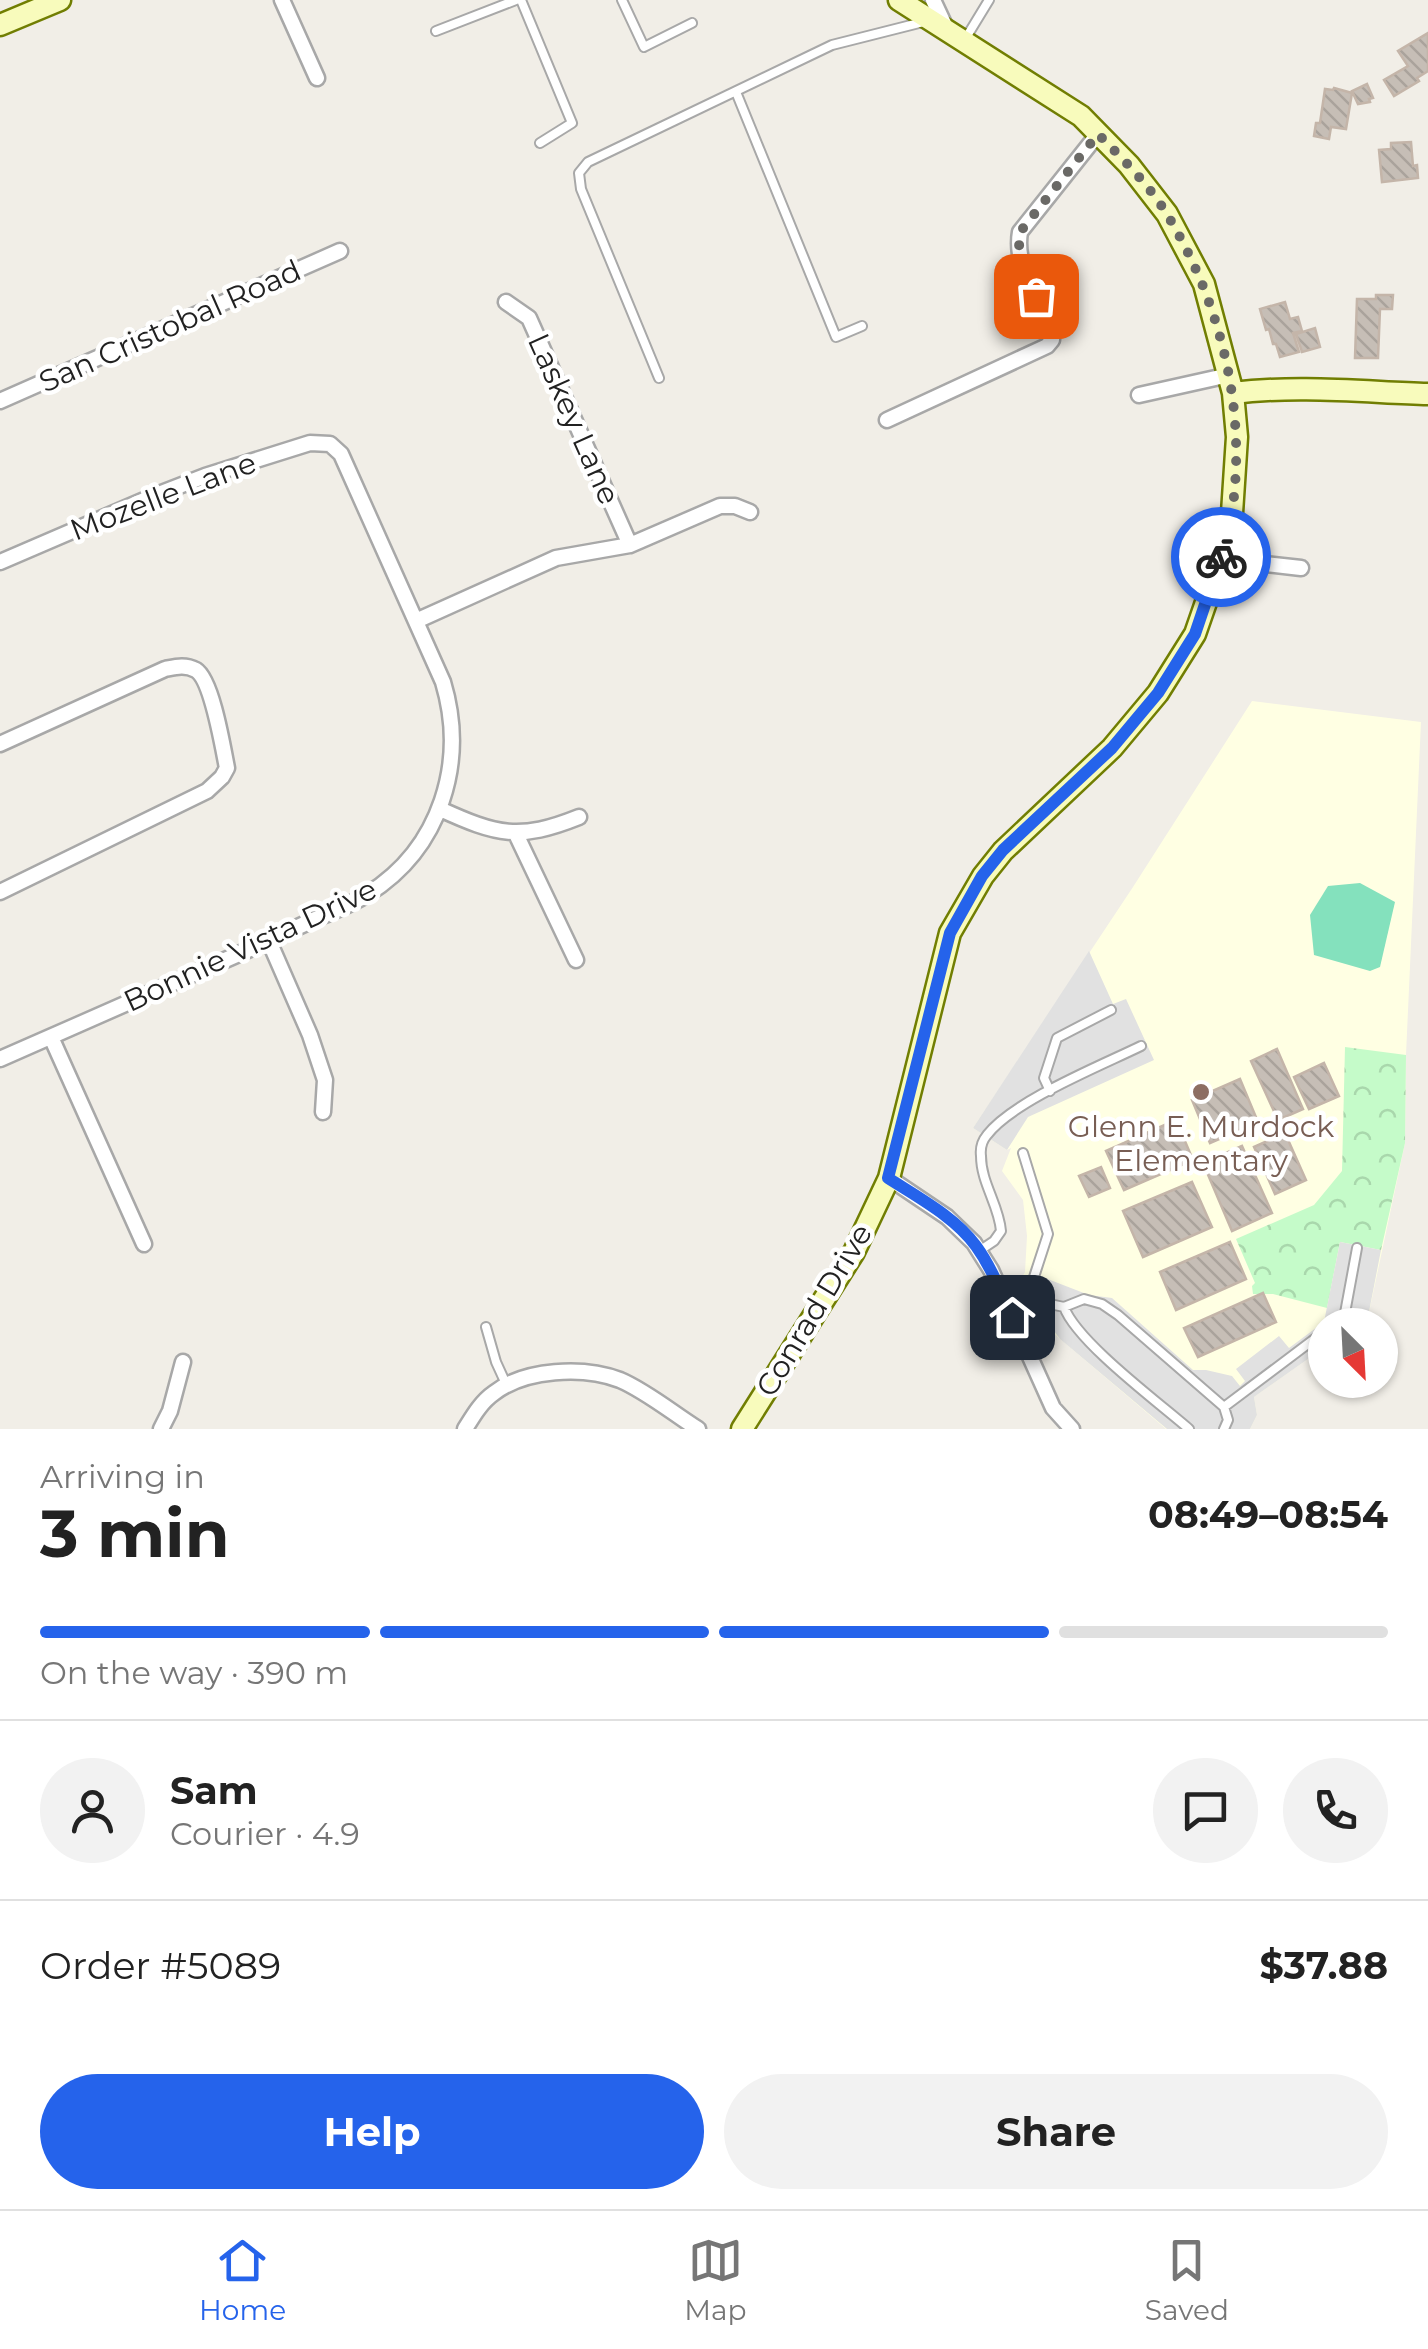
<!DOCTYPE html>
<html lang="en">
<head>
<meta charset="utf-8">
<style>
	:root { --surface:#fff; --page:#f2f2f2; --text:#222; --muted:#767676; --line:#e0e0e0; --accent:#2563eb }
	body { margin:0; font-family:Montserrat,sans-serif; background:var(--page); color:var(--text); height:100vh; display:flex; flex-direction:column; font-size:38px; white-space:nowrap }
	* { box-sizing:border-box; margin:0 }
	p { font-size:32px; color:var(--muted) }
	.icon { flex:none; width:55px; height:55px; fill:none; stroke:currentColor; stroke-width:2; stroke-linecap:round; stroke-linejoin:round }
	.map { position:relative; height:1429px; overflow:hidden }
	.side { display:flex; flex-direction:column; background:var(--surface); flex:1 }
	.side>* { flex:none }
	.needle { width:65px; rotate:156deg }
	.fabs { position:absolute; left:1308px; top:1308px; display:grid; gap:20px }
	.fabs a { display:grid; place-items:center; width:90px; height:90px; border-radius:50%; background:var(--surface); box-shadow:0 2px 8px #0004; font-size:50px }
	.pin { position:absolute; display:grid; place-items:center; width:85px; height:85px; color:#fff; margin:-42px; border-radius:20px; box-shadow:0 5px 15px #0006 }
	.courier { position:absolute; display:grid; place-items:center; width:100px; height:100px; margin:-50px; border:8px solid #2563eb; border-radius:50%; background:#fff; color:#222; box-shadow:0 2px 12px #0007 }
	.summary em { font-style:normal; font-weight:700 }
	.summary div { display:flex; flex-direction:column-reverse }
	.summary { display:flex; align-items:center; justify-content:space-between; height:170px; padding:0 40px }
	h1 { font-size:65px; font-weight:700; line-height:75px }
	.bar { display:grid; grid-template-columns:repeat(4,1fr); gap:15px 10px; align-content:center; height:120px; padding:0 40px }
	.bar i { height:12px; border-radius:8px; background:var(--line) }
	.bar .current { background:var(--accent) }
	.bar p { grid-column:span 4 }
	.line { display:flex; align-items:center; gap:25px; padding:0 40px; border-top:2px solid var(--line) }
	.line div { flex:1 }
	.round { display:grid; place-items:center; flex:none; width:105px; height:105px; border-radius:52px; background:var(--page) }
	.primary-button { display:flex; gap:20px; margin-top:auto; padding:20px 40px }
	.primary-button a { flex:1; height:115px; border-radius:60px; background:var(--accent); color:#fff; font-size:40px; font-weight:700; line-height:115px; text-align:center }
	.primary-button a+a { background:var(--page); color:var(--text) }
	.tabs { display:flex; justify-content:space-around; align-items:center; height:140px; border-top:2px solid var(--line); background:var(--surface); font-size:28px; color:var(--muted) }
	.tabs a { display:grid; justify-items:center; gap:5px }
	.tabs .current { color:var(--accent) }
	.map>svg:first-child { display:block }
	.education { fill:#ffffe3 }
	.park { fill:url(#park-crowns) }
	.pitch { fill:#84e1bd }
	.parking { fill:#e1e1e1 }
	.building { fill:url(#building-back-hatch); stroke:#c4b5a9; stroke-width:2.5 }
	.lines { fill:none; stroke-linecap:round; stroke-linejoin:round }
	.lane-casing { stroke:#a8a8a8; stroke-width:12 }
	.street-casing { stroke:#a8a8a8; stroke-width:19 }
	.secondary-casing { stroke:#717e02; stroke-width:25 }
	.lane { stroke:#fff; stroke-width:8 }
	.street { stroke:#fff; stroke-width:14 }
	.secondary { stroke:#f8fbbc; stroke-width:20 }
	.done { stroke:#6a6966; stroke-width:10; stroke-dasharray:0 18 }
	.route { stroke:#2563eb; stroke-width:12 }
	.education-dot { fill:#8d6e63; stroke:#fff; stroke-width:4 }
	.labels { text-anchor:middle; dominant-baseline:central; stroke-width:9; stroke-linejoin:round; paint-order:stroke }
	.street-label { font-size:30px; fill:#212121; stroke:#fff }
	.education-label { font-size:30px; fill:#785e54; stroke:#fff }
</style>
</head>
<body>
<div class="map">
<svg width="1428" height="1429" viewBox="0 0 1428 1429">
	<defs>
		<pattern id="park-crowns" width="20" height="18" patternUnits="userSpaceOnUse" patternTransform="scale(2.5)"><rect width="20" height="18" fill="#c5fbc9"/><path d="M2 6a3 3 0 1 1 6 0M12 15a3 3 0 1 1 6 0" fill="none" stroke="#a9d7ac"/></pattern>
		<pattern id="building-back-hatch" width="6" height="6" patternUnits="userSpaceOnUse" patternTransform="scale(2.5)"><rect width="6" height="6" fill="#c6beb6"/><path d="M-1 5l2 2M0 0l6 6M5-1l2 2" fill="none" stroke="#aaa39c"/></pattern>
	</defs>
	<rect width="100%" height="100%" fill="#f1eee7"/>
	<path class="education" d="M1252,701L1421,722L1406,1055L1405,1143L1368,1317L1357,1325H1325V1347L1254,1397L1257,1415L1250,1429H1166L1039,1321L1014,1291L1025,1272L1027,1236L1023,1200L1002,1171L1011,1148L1007,1150L973,1128L1133,887Z"/>
	<path class="park" d="M1345,1047L1406,1055L1405,1143L1381,1250L1340,1242L1327,1308L1273,1294H1253L1252,1286L1255,1283L1236,1239L1314,1205L1342,1171Z"/>
	<path class="pitch" d="M1360,883L1395,902L1380,967L1370,971L1314,955L1310,915L1328,886Z"/>
	<path class="parking" d="M1089,951L1113,1004L1126,999L1154,1060L1028,1117L1007,1150L973,1128Z
		M1340,1242L1381,1250L1368,1317L1357,1325H1325V1347L1254,1397L1257,1415L1250,1429H1167L1060,1339L1046,1320L1030,1331L1014,1291L1045,1278L1089,1295L1112,1298L1193,1370H1206L1232,1376L1240,1386L1245,1381L1236,1369L1279,1336L1289,1348L1324,1322Z"/>
	<path class="building" d="M1428,33V71L1417,78L1419,81L1394,96L1384,80L1408,66L1398,51Z
		M1367,84L1373,98L1369,99L1370,102L1358,104L1352,91Z
		M1334,88L1352,93L1346,129L1331,127L1329,139L1314,136L1316,123H1320L1325,89L1333,90Z
		M1411,142L1413,166L1417,165L1418,178L1382,182L1379,150L1391,149V143Z
		M1376,295H1393L1392,309H1380L1378,358H1355L1357,299H1376Z
		M1285,302L1290,319L1298,317L1302,331L1293,333L1299,352L1280,357L1276,344H1273L1269,329L1266,330L1260,309Z
		M1315,328L1320,347L1302,352L1296,334Z
		M1277,1049L1303,1109L1278,1120L1251,1061Z
		M1324,1063L1339,1096L1309,1109L1294,1077Z
		M1240,1079L1258,1122L1210,1143L1192,1100Z
		M1176,1120L1193,1160L1124,1190L1106,1151Z
		M1285,1133L1306,1180L1275,1194L1254,1147Z
		M1242,1146L1272,1213L1232,1231L1203,1163Z
		M1101,1167L1110,1188L1089,1197L1079,1176Z
		M1192,1182L1212,1227L1143,1257L1123,1211Z
		M1230,1242L1246,1279L1176,1310L1160,1272Z
		M1263,1293L1276,1322L1198,1357L1184,1328Z"/>
	<g class="lines">
		<defs>
			<path id="lane" d="M521,0L572,123L540,143
				M622,0L644,47L692,23
				M436,31L516,0
				M964,41L989,0
				M736,92L836,337L862,326
				M659,378L581,189L579,173L588,162L832,45L927,21
				M1050,1091L1044,1078L1057,1038L1111,1010
				M1023,1153L1048,1234L1034,1277L1045,1303
				M979,1251L994,1241L1001,1231C999,1205 981,1183 981,1156C980,1148 982,1141 987,1135C1013,1101 1100,1066 1141,1046
				M1064,1307C1077,1342 1158,1402 1189,1429
				M1012,1317L1045,1303L1064,1307L1084,1299L1102,1304L1118,1315L1224,1407L1228,1420L1224,1429
				M1333,1325L1345,1313L1357,1248
				M486,1327L496,1362L507,1386
				M1224,1407L1325,1331"/>
			<path id="street" d="M282,0L317,78
				M933,0L947,30
				M506,302L529,318L630,545
				M1139,395L1229,375
				M0,401L340,251
				M887,420L1047,346L1052,340V332C1038,302 1014,266 1020,232L1098,134
				M1221,559L1301,568
				M0,562L156,495L205,476L310,443L330,444L341,454L443,682C467,762 441,848 368,894C351,905 331,912 313,920C281,935 248,950 216,964C144,996 72,1028 0,1059
				M416,621L556,558L630,545L720,506H735L750,512
				M0,744L165,669C175,667 185,664 196,670C212,680 223,748 227,768L222,777L207,791L0,892
				M440,809C497,835 519,841 579,817
				M516,834L576,960
				M269,941L310,1035L325,1080L323,1112
				M51,1037L144,1244
				M889,1178L947,1217L974,1243L991,1270L1053,1408L1072,1429
				M161,1429L170,1411L183,1362
				M465,1429C473,1416 481,1402 494,1393C525,1369 583,1366 620,1380C646,1391 674,1414 698,1429"/>
			<path id="secondary" d="M0,25L60,0
				M1233,393C1297,385 1364,392 1428,394
				M742,1429L854,1252L889,1178L950,933L983,876L1003,851L1112,748L1158,693L1195,634L1221,559L1232,513L1237,437L1233,393L1204,284L1167,214L1129,165L1081,116L899,0"/>
		</defs>
		<use href="#lane" class="lane-casing"/>
		<use href="#street" class="street-casing"/>
		<use href="#secondary" class="secondary-casing"/>
		<use href="#lane" class="lane"/>
		<use href="#street" class="street"/>
		<use href="#secondary" class="secondary"/>
	</g>
	<g class="lines">
		<path class="done" d="M1036,296C1026,274 1016,256 1020,232L1098,134C1123,159 1150,186 1168,216C1221,304 1247,410 1232,512C1230,527 1225,542 1221,557"/>
		<path class="route" d="M1012,1317C1001,1293 992,1268 976,1246C955,1217 919,1198 888,1178L950,933L982,876L1003,850L1112,748L1158,693L1195,634L1221,557"/>
	</g>
	<circle class="education-dot" cx="1201" cy="1092" r="10"/>
	<g class="labels">
		<g class="street-label">
			<text transform="translate(170 326) rotate(-24)">San Cristobal Road</text>
			<text transform="translate(574 419) rotate(66)">Laskey Lane</text>
			<text transform="translate(163 496) rotate(-21)">Mozelle Lane</text>
			<text transform="translate(250 945) rotate(-25)">Bonnie Vista Drive</text>
			<text transform="translate(814 1310) rotate(-59)">Conrad Drive</text>
		</g>
		<g class="education-label">
			<text x="1201" y="1126">Glenn E. Murdock<tspan x="1201" dy="34">Elementary</tspan></text>
		</g>
	</g>
</svg>
<div class="fabs">
<a><svg class="needle" viewBox="-14 -14 28 28"><path d="M0-13l5 13h-10z" fill="#e53935"/><path d="M0 13l5-13h-10z" fill="#767676"/></svg></a>
</div>
<div class="pin" style="left:1036px;top:296px;background:#ea580c"><svg class="icon" aria-label="bag" viewBox="0 0 24 24"><path d="M5 8h14l-1 12H6zM9 8a3 3 0 0 1 6 0"/></svg></div>
<div class="pin" style="left:1012px;top:1317px;background:#1f2937"><svg class="icon" aria-label="home" viewBox="0 0 24 24"><path d="M3 11l9-7 9 7M6 9v11h12V9"/></svg></div>
<div class="courier" style="left:1221px;top:557px"><svg class="icon" aria-label="bike" viewBox="0 0 24 24"><circle cx="6" cy="16" r="4"/><circle cx="18" cy="16" r="4"/><path d="M6 16l4-8h5l3 8M10 8l3 8H6M13 5h3"/></svg></div>
</div>
<section class="side">
<div class="summary"><div><h1>3 min</h1><p>Arriving in</p></div><em>08:49–08:54</em></div>
<div class="bar"><i class="current"></i><i class="current"></i><i class="current"></i><i></i><p>On the way · 390 m</p></div>
<div class="line" style="height:180px"><a class="round"><svg class="icon" aria-label="person" viewBox="0 0 24 24"><circle cx="12" cy="8" r="4"/><path d="M4 21q1-7 8-7t8 7"/></svg></a><div><b>Sam</b><p>Courier · 4.9</p></div><a class="round"><svg class="icon" aria-label="chat" viewBox="0 0 24 24"><path d="M4 5h16v11H9l-5 4z"/></svg></a><a class="round"><svg class="icon" aria-label="phone" viewBox="0 0 24 24"><path d="M5 4h4l2 5-3 2q2 4 5 5l2-3 5 2v4C11 20 4 13 5 4z"/></svg></a></div>
<div class="line" style="height:130px"><div>Order #5089</div><b>$37.88</b></div>
<div class="primary-button"><a>Help</a><a>Share</a></div>
</section>
<nav class="tabs">
<a class="current"><svg class="icon" aria-label="home" viewBox="0 0 24 24"><path d="M3 11l9-7 9 7M6 9v11h12V9"/></svg>Home</a>
<a><svg class="icon" aria-label="map" viewBox="0 0 24 24"><path d="M3 6l6-2 6 2 6-2v14l-6 2-6-2-6 2zM9 4v14M15 6v14"/></svg>Map</a>
<a><svg class="icon" aria-label="saved" viewBox="0 0 24 24"><path d="M7 4h10v16l-5-4-5 4z"/></svg>Saved</a>
</nav>
</body>
</html>
